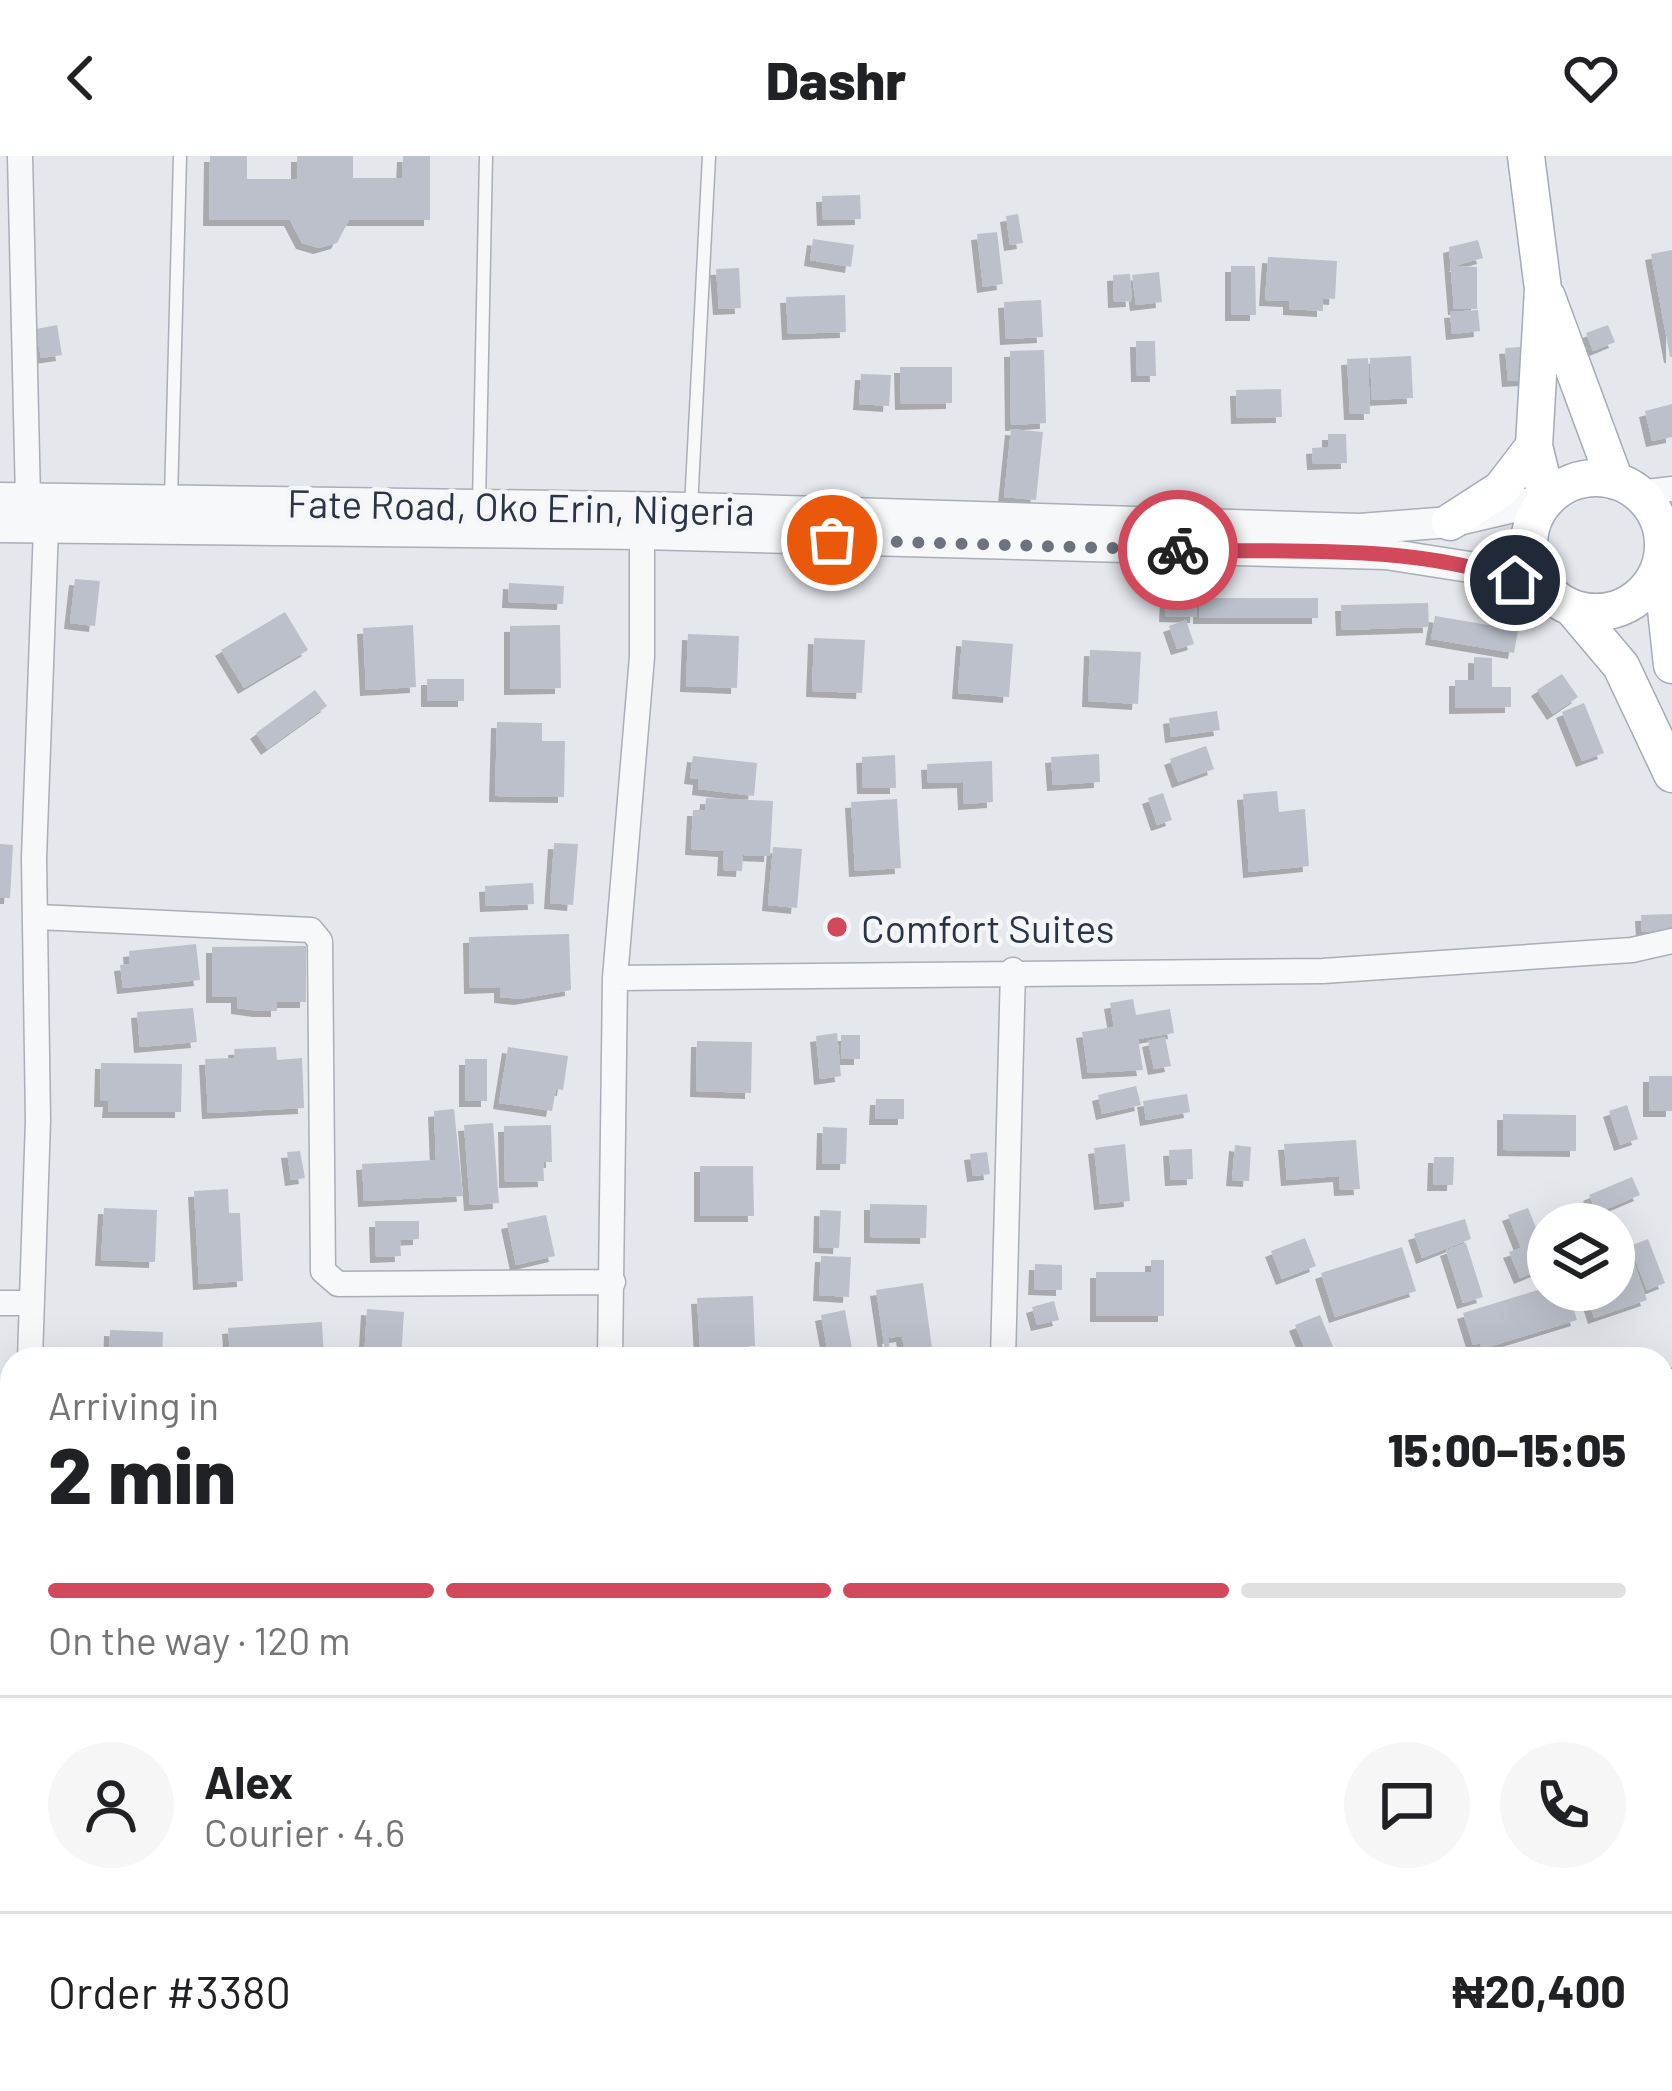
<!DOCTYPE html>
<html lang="en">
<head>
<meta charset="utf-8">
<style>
	:root { --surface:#fff; --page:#f6f6f6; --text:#202124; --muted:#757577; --line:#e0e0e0; --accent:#d1495b }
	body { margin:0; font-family:Barlow,sans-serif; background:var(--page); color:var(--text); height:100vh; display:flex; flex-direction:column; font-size:45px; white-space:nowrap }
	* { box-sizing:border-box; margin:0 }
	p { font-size:39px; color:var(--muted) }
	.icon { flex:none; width:66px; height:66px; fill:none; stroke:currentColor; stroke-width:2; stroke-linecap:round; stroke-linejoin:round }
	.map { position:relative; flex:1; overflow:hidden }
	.side { position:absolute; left:0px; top:1191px; width:1674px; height:744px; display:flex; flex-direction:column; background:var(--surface); border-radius:36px 36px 0 0; box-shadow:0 12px 48px #0002 }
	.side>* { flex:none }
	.tools { position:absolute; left:1527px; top:1047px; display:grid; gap:24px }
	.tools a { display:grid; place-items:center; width:108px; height:108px; border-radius:50%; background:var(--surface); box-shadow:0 12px 48px #0002; font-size:60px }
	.pin { position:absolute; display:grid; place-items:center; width:102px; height:102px; color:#fff; margin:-51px; border:6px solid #fff; border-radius:50%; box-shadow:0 3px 12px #0007 }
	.courier { position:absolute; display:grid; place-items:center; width:120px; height:120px; margin:-60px; border:9px solid #d1495b; border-radius:50%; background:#fff; color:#222; box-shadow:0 3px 15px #0007 }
	.head em { font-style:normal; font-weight:800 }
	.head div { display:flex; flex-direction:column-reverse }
	.head { display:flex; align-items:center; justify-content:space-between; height:204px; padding:0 48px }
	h1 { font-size:78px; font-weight:800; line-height:90px }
	.bar { display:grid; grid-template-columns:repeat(4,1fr); gap:18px 12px; align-content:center; height:144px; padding:0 48px }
	.bar i { height:15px; border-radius:9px; background:var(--line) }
	.bar .active { background:var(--accent) }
	.bar p { grid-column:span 4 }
	.line { display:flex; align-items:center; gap:30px; padding:0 48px; border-top:3px solid var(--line) }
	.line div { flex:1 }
	.round { display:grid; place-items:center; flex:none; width:126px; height:126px; border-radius:63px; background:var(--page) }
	header { display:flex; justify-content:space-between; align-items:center; height:156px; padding:0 48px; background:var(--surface); font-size:54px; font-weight:800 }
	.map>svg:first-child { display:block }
	.building { fill:#bbc0ca; filter:url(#shadow) }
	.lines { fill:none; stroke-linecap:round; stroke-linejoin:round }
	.service-casing { stroke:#a9aeb7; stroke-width:15 }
	.minor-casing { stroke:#a9aeb7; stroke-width:27 }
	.tertiary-casing { stroke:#a9aeb7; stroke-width:33 }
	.primary-casing { stroke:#a3abb8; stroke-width:39 }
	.service { stroke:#f7f8fa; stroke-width:12 }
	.minor { stroke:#f7f8fa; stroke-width:24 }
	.tertiary { stroke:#f7f8fa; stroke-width:30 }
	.primary { stroke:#fff; stroke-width:36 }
	.done { stroke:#6c737f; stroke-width:12; stroke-dasharray:0 21.6 }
	.route { stroke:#d1495b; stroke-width:15 }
	.poi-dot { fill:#d1495b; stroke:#f4f6f9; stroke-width:4.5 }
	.labels { text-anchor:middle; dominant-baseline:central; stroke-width:9; stroke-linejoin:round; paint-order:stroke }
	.street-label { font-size:39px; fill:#2b3445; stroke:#f4f6f9 }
	.poi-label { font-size:39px; fill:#2b3445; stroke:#f4f6f9; text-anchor:start }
</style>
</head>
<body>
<header><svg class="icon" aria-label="back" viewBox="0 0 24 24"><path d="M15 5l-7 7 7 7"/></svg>Dashr<svg class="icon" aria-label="heart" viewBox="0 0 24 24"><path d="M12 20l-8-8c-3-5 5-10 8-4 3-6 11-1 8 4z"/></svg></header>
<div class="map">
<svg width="1672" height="1935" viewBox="0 0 1672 1935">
	<defs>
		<filter id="shadow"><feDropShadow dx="-6" dy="6" stdDeviation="0" flood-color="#0004"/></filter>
	</defs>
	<rect width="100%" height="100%" fill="#e4e7ec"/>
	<path class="building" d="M210,0H247V23H297V0H353V22H402L403,0H430V64H349L337,87L319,92L302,87L290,64H209Z
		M860,39L861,63L823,64L822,40Z
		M1018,58L1023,87L1010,89L1006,60Z
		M997,76L1003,128L983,131L977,78Z
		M813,83L854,89L851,111L810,104Z
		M1478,84L1483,102L1454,110L1477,111V153H1454L1449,91Z
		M1672,94V201H1670L1651,98Z
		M1268,101L1337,105L1335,143L1323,142V155L1289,153V145L1265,144Z
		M1231,110H1255L1256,159H1231Z
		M739,112L741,152L719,153L716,113Z
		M1159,116L1162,146L1136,149L1132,119Z
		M1130,118L1132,145L1114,146L1113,119Z
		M845,139L846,176L788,178L786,141Z
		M1041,144L1043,181L1006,183L1004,146Z
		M1478,154L1480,175L1452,178L1450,156Z
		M57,169L62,199L41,202L36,173Z
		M1608,169L1615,186L1593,195L1586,177Z
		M1136,185H1155L1156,220H1137Z
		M1520,191L1527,224L1508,225L1505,192Z
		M1044,194L1046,267L1011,269L1010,195Z
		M1411,200L1413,242L1372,244L1370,202Z
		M1368,202L1370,258H1350L1347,203Z
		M900,211H952V247L901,248Z
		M861,218L891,219L889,250L859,248Z
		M1281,233L1282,261L1237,262L1236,234Z
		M1672,248V281L1652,285L1645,255Z
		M1011,273L1043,276L1036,344L1004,341Z
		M1328,278H1346L1347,307L1313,308L1312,292L1328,291Z
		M75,423L100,425L95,470L70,467Z
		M509,427L564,430L563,448L508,446Z
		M1166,438L1197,439L1196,461L1165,460Z
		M1199,442H1318V462H1199Z
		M1428,447L1429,471L1342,474L1341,449Z
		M285,456L308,494L244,532L221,494Z
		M1435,460L1518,474L1514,497L1431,483Z
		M1186,464L1194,488L1177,493L1169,470Z
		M413,469L416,531L366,534L363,472Z
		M560,469L561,532L510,533V470Z
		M688,478L739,480L737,532L686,530Z
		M814,482L865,484L862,537L812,535Z
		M962,484L1013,488L1009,541L958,537Z
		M1090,494L1141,496L1138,548L1088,545Z
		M1474,501L1492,502V531H1511V551L1455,552V524H1474Z
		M1562,518L1578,541L1553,558L1537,534Z
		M427,523H464V545H427Z
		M315,534L327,550L267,593L256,577Z
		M1584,547L1604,597L1582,605L1562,556Z
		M1217,555L1220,574L1171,581L1169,562Z
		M497,566L542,567V585H565L564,641L495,640Z
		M1206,590L1214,613L1178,626L1170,603Z
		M1099,598L1100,626L1053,629L1051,601Z
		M895,599L896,632H863L862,601Z
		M693,600L757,607L754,640L698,633L699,623L690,622Z
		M992,605L993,646L964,648L963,626L928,627L927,608Z
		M1277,635L1279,656L1305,653L1309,710L1249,716L1243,638Z
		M1163,637L1172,664L1157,669L1148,642Z
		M706,642L773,645L770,700L743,699L742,715L723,714L724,695L691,693L693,654H705Z
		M897,643L901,712L855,715L851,646Z
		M554,687L578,688L573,749L550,747Z
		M0,688L13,689L10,742H0Z
		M773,691L802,693L797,752L768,749Z
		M533,727L534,748L486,750L485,730Z
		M1672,758V774L1642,776L1641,759Z
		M569,778L571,834L520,843L500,841V831L470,832L469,781Z
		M196,788L200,824L123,832L120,809L130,808L129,795Z
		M306,790V846H277V855H259L237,852V841H212V791Z
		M1133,843L1136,859L1170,853L1174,877L1138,883L1143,914L1088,917L1082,876L1114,871L1110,847Z
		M193,852L197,886L140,891L137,856Z
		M837,877L841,920L820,923L816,880Z
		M841,879H860V903H841Z
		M1165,881L1171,910L1154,913L1148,885Z
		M697,885L752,886L751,937L696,935Z
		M276,891L277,904L302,902L304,952L208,957L205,903L235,902L234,893Z
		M508,891L568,900L563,934L556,933L552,955L499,947Z
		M465,903H487V945H465Z
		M101,907L182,908L181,956H108L109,945H100Z
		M1649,920H1672V955H1649Z
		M1136,930L1141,949L1102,958L1098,939Z
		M1187,938L1190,956L1146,964L1143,945Z
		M876,943H904V963H875Z
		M1627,949L1638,983L1620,989L1609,955Z
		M454,953L463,1040L364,1045L362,1008L436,1004L434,955Z
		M1503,958L1576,959V995L1503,994Z
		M493,967L499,1047L470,1049L464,969Z
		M551,969L552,1006H543L544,1025L505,1026L504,970Z
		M823,971L847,972L846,1008H822Z
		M1356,984L1360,1033L1340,1034L1339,1020L1287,1024L1284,988Z
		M1125,988L1130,1045L1100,1048L1094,992Z
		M1235,989L1251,991L1249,1025L1232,1024Z
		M1192,993L1193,1023L1171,1024L1169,994Z
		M300,995L305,1022L291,1024L287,996Z
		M987,996L990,1018L973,1020L970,998Z
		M1434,1001H1454L1453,1029H1433Z
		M700,1010H753L754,1060H700Z
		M1632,1021L1640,1039L1597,1057L1589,1039Z
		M228,1033L229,1057H240L243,1125L199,1128L194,1035Z
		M870,1048L927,1049L926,1082L870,1081Z
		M104,1052L157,1054L155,1106L101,1104Z
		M1528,1052L1541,1084L1532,1088L1542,1113L1520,1122L1509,1096L1521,1092L1508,1059Z
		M820,1054L841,1055L839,1092L819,1091Z
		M546,1059L555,1100L516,1109L507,1067Z
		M1465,1063L1471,1083L1422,1102L1414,1078Z
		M375,1065H419V1083L400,1084L401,1100L376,1101Z
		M1305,1082L1316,1110L1282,1123L1271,1095Z
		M1648,1083L1665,1127L1647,1134L1630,1090Z
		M1466,1087L1483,1141L1463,1147L1446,1094Z
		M1628,1090L1647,1144L1594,1162L1587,1140L1627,1126L1616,1094Z
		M1402,1091L1416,1135L1335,1161L1321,1117Z
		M821,1100L851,1101L849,1141L819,1139Z
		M1151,1104H1164V1160H1096V1116H1151Z
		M1035,1108L1062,1109V1134L1034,1133Z
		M923,1127L933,1199L906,1203L902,1180L888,1182L891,1201H886L876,1134Z
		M1548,1131L1560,1134L1563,1144L1570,1142L1577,1164L1482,1193L1480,1187L1473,1189L1463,1157Z
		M753,1140L755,1190L700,1193L697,1142Z
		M1054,1145L1059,1164L1037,1169L1032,1151Z
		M367,1153L404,1156L401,1203H364Z
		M845,1154L854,1203H829L821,1159Z
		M1320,1159L1338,1203H1309L1295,1169Z
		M322,1166L324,1203L230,1199L228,1172Z
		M110,1174L163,1176L162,1203H109Z
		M1672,1324V1375L1662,1379V1327Z
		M1672,1460V1520L1662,1524V1463Z
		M1672,1603V1673H1669L1663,1604Z
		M1672,1894V1935H1649V1930L1622,1933L1620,1923H1662V1896Z
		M657,1923H724L727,1935H660Z
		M1322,1923H1395V1927L1322,1930Z
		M1452,1923H1504V1935H1451Z"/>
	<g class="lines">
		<defs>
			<path id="service" d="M171,343L180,0
				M479,347L486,0
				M691,351L709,0"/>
			<path id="minor" d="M20,0L28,343
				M1638,337L1672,333
				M1664,386L1672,378
				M38,761L311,774L320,785L323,1115L338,1128L613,1126
				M615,822L1323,815L1632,794L1672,785
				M0,1147H32
				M30,1203L38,964L34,702L46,371
				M610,1203L615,822L642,501V378
				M1003,1203L1013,814
				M1662,1228L1672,1225
				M27,1923V1935
				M426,1923V1935
				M827,1923L828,1935
				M1196,1923L1197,1935
				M1550,1935L1552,1923"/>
			<path id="tertiary" d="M0,342L691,352L1360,373L1450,366L1547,343
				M0,371L642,378L1386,398L1482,413L1547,436"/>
			<path id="primary" d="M1526,0L1543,133L1534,290L1547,343
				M1547,141L1615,325
				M1529 389a67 67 0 1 1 134 0a67 67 0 1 1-134 0Z
				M1450,366L1501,333L1534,290
				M1661,407L1672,509
				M1572,452L1621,510L1672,618"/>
		</defs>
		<use href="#service" class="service-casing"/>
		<use href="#minor" class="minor-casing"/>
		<use href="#tertiary" class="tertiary-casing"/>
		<use href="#primary" class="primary-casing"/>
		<use href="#service" class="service"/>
		<use href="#minor" class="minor"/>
		<use href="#tertiary" class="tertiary"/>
		<use href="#primary" class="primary"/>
	</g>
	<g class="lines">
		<path class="done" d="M832,384L1178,394"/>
		<path class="route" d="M1178,394C1290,397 1408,387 1515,424"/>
	</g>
	<circle class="poi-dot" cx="837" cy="771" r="12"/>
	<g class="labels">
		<g class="street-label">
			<text transform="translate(521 350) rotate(1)">Fate Road, Oko Erin, Nigeria</text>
		</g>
		<g class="poi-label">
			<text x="861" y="771">Comfort Suites</text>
		</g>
	</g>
</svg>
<div class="tools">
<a><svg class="icon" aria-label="layers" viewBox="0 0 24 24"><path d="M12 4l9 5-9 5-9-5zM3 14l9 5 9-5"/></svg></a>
</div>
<div class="pin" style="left:832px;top:384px;background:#ea580c"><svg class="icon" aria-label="bag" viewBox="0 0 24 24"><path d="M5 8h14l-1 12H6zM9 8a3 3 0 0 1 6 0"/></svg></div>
<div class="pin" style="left:1515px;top:424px;background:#1f2937"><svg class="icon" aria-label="home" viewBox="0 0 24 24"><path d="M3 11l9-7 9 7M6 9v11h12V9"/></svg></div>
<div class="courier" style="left:1178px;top:394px"><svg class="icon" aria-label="bike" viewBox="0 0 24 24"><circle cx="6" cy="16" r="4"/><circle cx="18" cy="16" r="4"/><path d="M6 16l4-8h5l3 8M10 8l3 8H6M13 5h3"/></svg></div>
<section class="side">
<div class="head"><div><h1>2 min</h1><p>Arriving in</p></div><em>15:00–15:05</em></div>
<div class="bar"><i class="active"></i><i class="active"></i><i class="active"></i><i></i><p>On the way · 120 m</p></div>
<div class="line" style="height:216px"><a class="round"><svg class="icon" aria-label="person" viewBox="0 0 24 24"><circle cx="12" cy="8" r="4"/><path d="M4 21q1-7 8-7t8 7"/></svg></a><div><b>Alex</b><p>Courier · 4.6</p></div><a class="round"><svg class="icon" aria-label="chat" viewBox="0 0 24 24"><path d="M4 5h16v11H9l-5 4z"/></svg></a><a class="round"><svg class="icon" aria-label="phone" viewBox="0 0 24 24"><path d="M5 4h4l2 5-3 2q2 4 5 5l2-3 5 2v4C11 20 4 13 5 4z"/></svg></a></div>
<div class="line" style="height:156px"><div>Order #3380</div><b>₦20,400</b></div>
</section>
</div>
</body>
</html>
